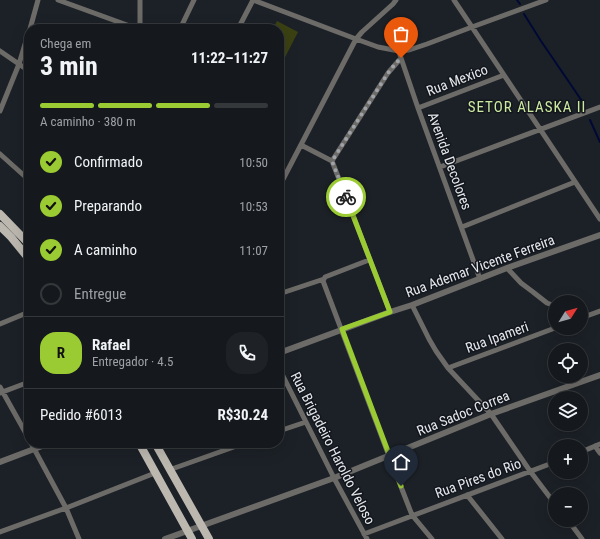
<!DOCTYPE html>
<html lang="pt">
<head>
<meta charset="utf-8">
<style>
	:root { --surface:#15191d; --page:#1e2226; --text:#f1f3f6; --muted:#9da0a4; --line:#34383b; --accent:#9bcb33 }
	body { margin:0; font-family:"Roboto Condensed",sans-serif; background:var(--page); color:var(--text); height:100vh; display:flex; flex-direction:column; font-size:15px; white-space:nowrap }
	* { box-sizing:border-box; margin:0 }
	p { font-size:13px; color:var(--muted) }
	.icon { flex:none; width:22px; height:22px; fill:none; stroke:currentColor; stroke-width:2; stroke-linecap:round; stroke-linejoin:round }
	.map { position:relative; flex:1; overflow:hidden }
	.details { position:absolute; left:24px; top:24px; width:260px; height:424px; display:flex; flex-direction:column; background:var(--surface); border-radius:16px; box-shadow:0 4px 16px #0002,0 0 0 1px var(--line) }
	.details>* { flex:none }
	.needle { width:26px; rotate:53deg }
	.tools { position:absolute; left:548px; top:295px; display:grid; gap:8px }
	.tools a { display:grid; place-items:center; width:40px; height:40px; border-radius:50%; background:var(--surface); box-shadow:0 4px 16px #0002,0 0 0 1px var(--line); font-size:20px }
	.pin { position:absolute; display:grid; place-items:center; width:34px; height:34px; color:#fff; margin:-41px -17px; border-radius:50% 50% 50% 0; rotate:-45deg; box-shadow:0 0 4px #0007 }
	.pin .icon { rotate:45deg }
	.courier { position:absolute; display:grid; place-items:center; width:40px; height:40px; margin:-20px; border:3px solid #9bcb33; border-radius:50%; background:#fff; color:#222; box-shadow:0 1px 5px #0007 }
	.headline em { font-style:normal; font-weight:700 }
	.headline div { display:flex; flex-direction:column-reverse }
	.headline { display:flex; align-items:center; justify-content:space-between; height:68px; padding:0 16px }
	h1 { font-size:26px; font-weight:700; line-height:30px }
	.bar { display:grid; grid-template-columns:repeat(4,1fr); gap:6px 4px; align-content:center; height:48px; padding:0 16px }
	.bar i { height:5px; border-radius:3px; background:var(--line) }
	.bar .on { background:var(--accent) }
	.bar p { grid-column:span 4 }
	.line { display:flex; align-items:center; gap:10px; padding:0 16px; border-top:1px solid var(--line) }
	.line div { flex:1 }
	.round { display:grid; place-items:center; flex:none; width:42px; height:42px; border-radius:16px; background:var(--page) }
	ol { padding:0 16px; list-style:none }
	li { display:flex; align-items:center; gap:12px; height:44px }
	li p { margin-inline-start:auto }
	li .icon { padding:4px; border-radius:50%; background:var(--accent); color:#111; stroke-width:4 }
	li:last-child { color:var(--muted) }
	li i { width:22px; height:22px; border:2px solid var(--line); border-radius:50% }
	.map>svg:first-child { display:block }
	.park { fill:#3b4112 }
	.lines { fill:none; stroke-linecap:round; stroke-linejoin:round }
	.stream { stroke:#000935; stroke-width:2 }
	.minor { stroke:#6d6b68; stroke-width:5 }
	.tertiary { stroke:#6d6b68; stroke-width:6 }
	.primary { stroke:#bcb8b0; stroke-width:8 }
	.done { stroke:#9fa2a7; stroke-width:4; stroke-dasharray:0 7.2 }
	.route { stroke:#9bcb33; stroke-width:5 }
	.labels { text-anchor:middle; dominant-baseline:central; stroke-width:3; stroke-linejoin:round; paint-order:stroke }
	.street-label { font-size:14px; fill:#e5e8ec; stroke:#13171d }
	.neighbourhood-label { font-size:15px; letter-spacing:1px; fill:#cce9a0; stroke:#13171d }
</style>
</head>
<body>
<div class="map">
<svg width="600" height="539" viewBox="0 0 600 539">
	<rect width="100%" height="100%" fill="#1c2127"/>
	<path class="park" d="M277,21L298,32L279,69V29H273Z"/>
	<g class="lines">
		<path class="stream" d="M517,0L520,4
			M524,14L541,41L584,104
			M590,120L600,142"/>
		<path class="minor" d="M58,0L138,29
			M140,0V29
			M253,0L356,39L378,47L399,51L409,50L427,44L472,27L546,0
			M454,0L600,219
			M30,29L38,0
			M180,29L194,0
			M238,29L253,0
			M0,51L29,71
			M400,55L418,108L480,279
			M418,108L504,75
			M0,111L19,64L29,31
			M301,145L332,161
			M0,154L29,180
			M440,167L600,107
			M279,187L356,39L362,32L393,4L396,0
			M462,227L575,182
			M369,260L325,277L323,281L389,456L412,515L432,539
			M507,268L521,283L533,292L547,303L555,306
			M279,294L324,279
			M412,305L429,339L436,351L448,368L491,414L530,471L555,504
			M390,312L332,161L388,73L401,58
			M581,318L600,311
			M0,324L29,312
			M279,368L334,478L367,539
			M448,368L555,328
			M0,387L29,439
			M0,393L29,382
			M279,431L306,422
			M31,443L66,508L79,539
			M595,446L600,453
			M581,452L600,444
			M169,470L245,443
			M467,495L502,539
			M568,520L582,539
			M0,532L66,508L155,473
			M364,534L555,462"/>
		<path class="tertiary" d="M279,353L390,312L412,305L507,268L600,235
			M0,462L50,443
			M165,539L334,478L491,414L600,375"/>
		<path class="primary" d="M0,214L29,244
			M0,226L11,237L29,259
			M139,443L192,539
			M155,443L209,539"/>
	</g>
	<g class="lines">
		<path class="done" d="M346,197L332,161L388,73L395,64L401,58"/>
		<path class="route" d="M346,197L390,312L342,329L401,486"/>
	</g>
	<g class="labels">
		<g class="street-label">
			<text transform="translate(457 80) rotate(-21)">Rua Mexico</text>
			<text transform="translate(450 161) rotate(70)">Avenida Decolores</text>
			<text transform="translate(480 266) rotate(-20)">Rua Ademar Vicente Ferreira</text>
			<text transform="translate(497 337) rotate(-20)">Rua Ipameri</text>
			<text transform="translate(463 413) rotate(-22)">Rua Sadoc Correa</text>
			<text transform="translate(333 448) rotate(63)">Rua Brigadeiro Haroldo Veloso</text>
			<text transform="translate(478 478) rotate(-20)">Rua Pires do Rio</text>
		</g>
		<g class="neighbourhood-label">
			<text x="527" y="107">SETOR ALASKA II</text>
		</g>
	</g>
</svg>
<div class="tools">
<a><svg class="needle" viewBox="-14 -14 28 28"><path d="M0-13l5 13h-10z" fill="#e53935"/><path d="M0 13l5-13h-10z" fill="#9da0a4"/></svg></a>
<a><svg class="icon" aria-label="locate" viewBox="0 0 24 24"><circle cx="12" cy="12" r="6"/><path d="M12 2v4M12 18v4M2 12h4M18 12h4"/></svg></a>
<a><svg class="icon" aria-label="layers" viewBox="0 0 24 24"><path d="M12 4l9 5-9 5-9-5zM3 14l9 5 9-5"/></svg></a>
<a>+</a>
<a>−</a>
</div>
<div class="pin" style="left:401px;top:58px;background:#ea580c"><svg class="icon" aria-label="bag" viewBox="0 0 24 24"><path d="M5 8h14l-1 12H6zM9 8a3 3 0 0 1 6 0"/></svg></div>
<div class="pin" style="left:401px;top:486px;background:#1f2937"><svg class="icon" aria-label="home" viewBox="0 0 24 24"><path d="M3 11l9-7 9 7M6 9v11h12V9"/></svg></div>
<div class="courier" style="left:346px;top:197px"><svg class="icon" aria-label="bike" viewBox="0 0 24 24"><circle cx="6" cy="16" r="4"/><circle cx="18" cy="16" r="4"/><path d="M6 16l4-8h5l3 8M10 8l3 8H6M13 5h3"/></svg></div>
<section class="details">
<div class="headline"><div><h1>3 min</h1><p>Chega em</p></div><em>11:22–11:27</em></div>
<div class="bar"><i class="on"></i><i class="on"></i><i class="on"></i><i></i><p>A caminho · 380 m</p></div>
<ol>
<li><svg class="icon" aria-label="check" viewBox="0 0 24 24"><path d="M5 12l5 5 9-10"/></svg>Confirmado<p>10:50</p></li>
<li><svg class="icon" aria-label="check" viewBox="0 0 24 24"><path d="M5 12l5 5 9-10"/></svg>Preparando<p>10:53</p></li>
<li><svg class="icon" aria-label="check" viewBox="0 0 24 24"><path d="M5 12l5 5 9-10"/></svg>A caminho<p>11:07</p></li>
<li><i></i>Entregue</li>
</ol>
<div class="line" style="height:72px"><b class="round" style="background:var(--accent);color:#111">R</b><div><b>Rafael</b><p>Entregador · 4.5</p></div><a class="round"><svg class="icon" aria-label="phone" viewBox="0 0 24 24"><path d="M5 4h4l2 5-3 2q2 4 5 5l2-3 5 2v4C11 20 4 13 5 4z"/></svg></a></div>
<div class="line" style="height:52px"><div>Pedido #6013</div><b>R$30.24</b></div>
</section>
</div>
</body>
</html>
